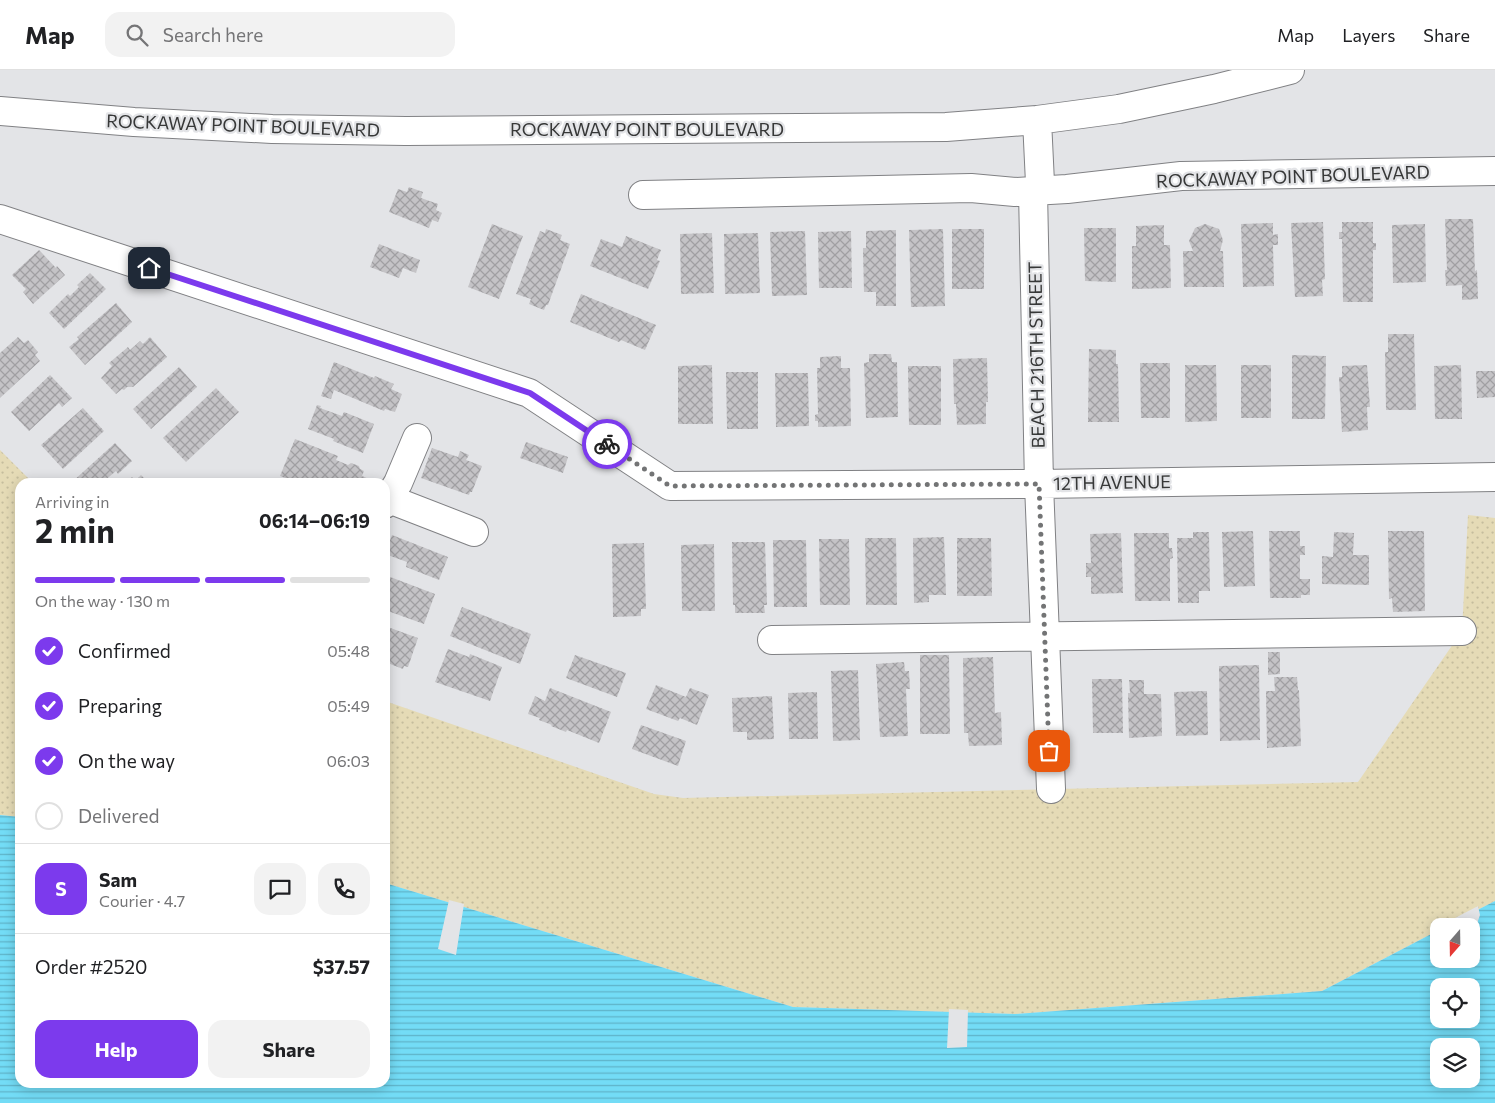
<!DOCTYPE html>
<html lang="en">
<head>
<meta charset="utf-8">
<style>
	:root { --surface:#fff; --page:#f2f2f2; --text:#202124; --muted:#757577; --line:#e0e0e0; --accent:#7c3aed }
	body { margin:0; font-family:Commissioner,sans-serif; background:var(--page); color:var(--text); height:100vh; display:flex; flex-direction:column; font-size:19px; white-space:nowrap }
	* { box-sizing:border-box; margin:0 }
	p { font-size:16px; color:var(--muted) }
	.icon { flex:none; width:28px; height:28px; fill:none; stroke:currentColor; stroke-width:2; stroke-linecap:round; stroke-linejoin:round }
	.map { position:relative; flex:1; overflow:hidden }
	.drawer { position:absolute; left:15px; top:408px; width:375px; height:610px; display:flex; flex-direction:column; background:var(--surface); border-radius:15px; box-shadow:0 2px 12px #0003 }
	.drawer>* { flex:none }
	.needle { width:32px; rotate:200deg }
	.buttons { position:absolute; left:1430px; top:848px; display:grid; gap:10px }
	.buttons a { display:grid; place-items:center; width:50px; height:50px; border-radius:10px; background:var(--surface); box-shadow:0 2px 12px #0003; font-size:25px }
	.pin { position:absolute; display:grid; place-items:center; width:42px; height:42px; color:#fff; margin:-21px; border-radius:10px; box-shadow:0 2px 8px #0006 }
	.courier { position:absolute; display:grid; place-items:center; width:50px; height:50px; margin:-25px; border:4px solid #7c3aed; border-radius:50%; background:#fff; color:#222; box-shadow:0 1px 6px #0007 }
	.head em { font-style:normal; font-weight:700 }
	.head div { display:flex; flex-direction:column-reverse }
	.head { display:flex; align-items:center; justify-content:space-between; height:85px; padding:0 20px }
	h1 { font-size:32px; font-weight:700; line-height:38px }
	.bar { display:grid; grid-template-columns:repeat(4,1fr); gap:8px 5px; align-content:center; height:60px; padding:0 20px }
	.bar i { height:6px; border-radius:4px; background:var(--line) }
	.bar .selected { background:var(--accent) }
	.bar p { grid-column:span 4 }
	.line { display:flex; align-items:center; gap:12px; padding:0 20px; border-top:1px solid var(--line) }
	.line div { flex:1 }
	.round { display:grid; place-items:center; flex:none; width:52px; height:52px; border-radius:15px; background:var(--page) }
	ol { padding:0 20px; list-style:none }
	li { display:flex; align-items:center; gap:15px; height:55px }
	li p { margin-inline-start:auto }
	li .icon { padding:5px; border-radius:50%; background:var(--accent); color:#fff; stroke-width:4 }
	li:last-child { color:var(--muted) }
	li i { width:28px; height:28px; border:2px solid var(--line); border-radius:50% }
	.cta { display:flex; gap:10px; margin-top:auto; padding:10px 20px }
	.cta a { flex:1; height:58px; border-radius:15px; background:var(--accent); color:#fff; font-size:20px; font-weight:700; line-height:58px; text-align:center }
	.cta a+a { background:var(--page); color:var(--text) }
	header { display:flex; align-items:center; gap:30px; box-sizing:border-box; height:70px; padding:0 25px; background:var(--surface); border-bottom:1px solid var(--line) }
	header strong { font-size:24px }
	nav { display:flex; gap:28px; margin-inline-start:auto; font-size:18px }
	.search { width:350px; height:45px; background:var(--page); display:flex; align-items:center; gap:12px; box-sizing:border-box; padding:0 18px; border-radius:15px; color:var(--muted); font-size:19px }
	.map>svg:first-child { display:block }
	.sand { fill:url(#sand-dots) }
	.water { fill:url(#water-rules); fill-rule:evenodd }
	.pier { fill:#e3e4e7 }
	.building { fill:url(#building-cross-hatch) }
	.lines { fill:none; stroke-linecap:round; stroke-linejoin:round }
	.minor-casing { stroke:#808184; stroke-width:30 }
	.minor { stroke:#fff; stroke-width:28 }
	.done { stroke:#737475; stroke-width:5; stroke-dasharray:0 9 }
	.route { stroke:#7c3aed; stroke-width:6 }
	.labels { text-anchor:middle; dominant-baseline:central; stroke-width:4.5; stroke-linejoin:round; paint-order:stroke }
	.street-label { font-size:18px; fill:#373838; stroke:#e3e4e7 }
</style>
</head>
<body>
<header>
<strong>Map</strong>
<div class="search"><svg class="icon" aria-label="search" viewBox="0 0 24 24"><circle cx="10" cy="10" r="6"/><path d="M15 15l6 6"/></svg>Search here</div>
<nav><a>Map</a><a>Layers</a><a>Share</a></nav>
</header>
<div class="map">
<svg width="1495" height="1033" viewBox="0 0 1495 1033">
	<defs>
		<pattern id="sand-dots" width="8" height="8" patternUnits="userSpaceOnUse" patternTransform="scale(1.25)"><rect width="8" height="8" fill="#e5dbb6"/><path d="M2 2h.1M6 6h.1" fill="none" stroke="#c5bd9d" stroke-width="1.8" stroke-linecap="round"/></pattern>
		<pattern id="water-rules" width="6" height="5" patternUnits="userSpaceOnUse" patternTransform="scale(1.25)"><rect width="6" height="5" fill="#73dcf6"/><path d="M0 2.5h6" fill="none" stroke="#5fb3c8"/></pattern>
		<pattern id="building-cross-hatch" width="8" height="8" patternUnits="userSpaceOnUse" patternTransform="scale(1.25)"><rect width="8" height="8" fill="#c4c3c6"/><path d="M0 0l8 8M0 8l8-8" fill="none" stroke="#a09fa2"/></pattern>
	</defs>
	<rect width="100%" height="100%" fill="#e3e4e7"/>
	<path class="sand" d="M0,380L32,412H20V747L0,745Z
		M1468,445L1495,448V831L1446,856H1439V860L1322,921L1015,944L793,937L385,813V631L654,724L683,728L1358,712L1462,561Z"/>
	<path class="water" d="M0,745L20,747V1012H385V813L793,937L1015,944L1322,921L1439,860V889H1471V856H1446L1495,831V1033H0ZM1439,916H1471V949H1439ZM1439,976H1471V1009H1439Z"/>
	<path class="pier" d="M449,830L464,834L456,885L438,879Z
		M1478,836L1480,845L1473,865L1471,856H1460L1455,848Z
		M949,939L968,940L967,977L947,978Z"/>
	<path class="building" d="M409,117L423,122L421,128L438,134L436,140L442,143L438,152L432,150L429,158L389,142L398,119L407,122Z
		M1445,149H1473L1475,201L1477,200L1478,229L1462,230V215L1446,216L1445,200H1447Z
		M1323,152L1325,209L1322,210L1323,226L1295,227L1291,153Z
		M1342,152H1373V173H1376V180H1373V232H1343L1342,169H1339V162H1342Z
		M1273,153V165L1278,164V175H1273L1274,216L1243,217L1241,154Z
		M492,154L523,166L499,229L468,217Z
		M1205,154L1219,159L1223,170L1220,181H1223L1224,217H1184L1183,181H1193L1189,171L1195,158Z
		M1425,154L1426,212L1393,213L1392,155Z
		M1164,155V175H1170L1171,218L1132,219V176H1136V156Z
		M1084,158H1116V212L1085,211Z
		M546,159L562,165L560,170L570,174L548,235H546L544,240L529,234L531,229L516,224L540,161L545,163Z
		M943,159L945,236L911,237L909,160Z
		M952,159H984V219H952Z
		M896,160V236H876V222H864L863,178H866V161Z
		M805,161L807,225L772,226L770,162Z
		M851,161L852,218H819L818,162Z
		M712,163L714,223L681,224L680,164Z
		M758,163L760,223L725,224L724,164Z
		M626,166L661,180L657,190L660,191L648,219L590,196L601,169L622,177Z
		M379,174L420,190L416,203L403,198L399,208L370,197Z
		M39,180L56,198L57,196L65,205L33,234L23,222L26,219L12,205Z
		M90,203L106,219L64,259L49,243L68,224L70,226L79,217L77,215Z
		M581,224L656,255L645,280L621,270L619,272L570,252Z
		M116,233L132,252L85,295L69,277L79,269L77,267Z
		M1388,264H1414L1416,340H1386L1385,282H1388Z
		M18,267L24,273L28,270L38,282L35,285L40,291L0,328V283Z
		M150,267L167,287L133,317H127L124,320L122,319L116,324L101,308L112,296L109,293L128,277L130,280L140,271L143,274Z
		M1089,279L1116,280V294H1118L1119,352H1088Z
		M869,284H891L892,292H897L898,347L866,348L864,293L869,292Z
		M1292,285L1326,286L1325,349H1292Z
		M841,286V298H850L851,356L818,357V351H815V345L818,344L817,298H820V287Z
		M987,288L988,332H986V354L957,355L956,334H954L953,289Z
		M334,292L374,308L375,306L394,314L391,319L402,324L395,342L385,339L384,341L334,320L331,329L321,326Z
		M1140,293H1170V348H1141Z
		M712,295L713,354H678V296Z
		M1185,295H1216L1217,351L1185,352Z
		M1241,295H1271V348H1241Z
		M1367,295L1370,337H1367L1368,360L1342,362L1339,307H1342V296Z
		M1461,295L1462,349H1435L1434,296Z
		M908,296H941V355H909Z
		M179,297L197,317L151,359L133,339Z
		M1476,301H1495V327L1477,328Z
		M726,302H758V359H727Z
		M775,303H808L809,356L776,357Z
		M50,305L72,328L62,337L59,333L29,361L11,342Z
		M216,318L239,342L186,392L163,368Z
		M317,335L321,336L320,338L342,346L344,342L374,354L363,383L333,371L334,369L308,359Z
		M83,338L104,361L63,399L41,375Z
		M295,369L338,386L336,390L348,395L351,393L359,396L360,399L364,401L362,406L371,410L370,412H296L280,406Z
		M526,372L568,387L563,403L520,388Z
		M115,373L132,391L118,404L116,401L103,412H72Z
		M432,378L458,387L460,381L469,385L466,390L482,396L472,422H470L469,425L421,408Z
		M141,405L148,412H126L132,407L135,411Z
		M1253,461L1255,516L1224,517L1222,462Z
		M1269,461H1300V476H1305V485H1300V509H1310V525H1301V528H1270Z
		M1388,461H1424L1425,541L1393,542L1392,528L1389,529Z
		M1193,462H1209L1210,521H1199V533H1178L1177,468H1193Z
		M1334,462L1354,463L1353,485H1369V515L1322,514V486L1333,487Z
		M1121,463L1123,523L1091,524V507H1086V493H1091L1090,464Z
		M1134,463H1169V478H1172L1173,488L1170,489V531H1135Z
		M392,465L448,487L439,510L406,497L407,492L385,484Z
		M944,467L946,525H929V532L914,533L913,468Z
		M865,468H896L897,535H866Z
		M957,468H991L992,526H957Z
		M819,469H849L850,535H820Z
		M773,470H806L807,537H774Z
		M732,472H765L767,535H764L765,543H735V535H733Z
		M644,473L646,539H641V546L613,547L612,474Z
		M714,474L715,541H682L681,475Z
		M385,505L435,524L424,554L385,540Z
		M462,537L531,564L520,594L450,566Z
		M385,556L418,568L408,597L404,596L403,599L385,592Z
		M448,579L469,587L470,584L502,597L490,631L435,612Z
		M1268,582H1280V604L1268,605Z
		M575,585L626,603L617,627L566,608Z
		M920,585H949L950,664H920Z
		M993,587L995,643L1001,642L1002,675L969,676L968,663H964L963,588Z
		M904,592L905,601H909L910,619H906L908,666L880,667L876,594Z
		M1259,595L1260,670L1220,671L1219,596Z
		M858,600L860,670L833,671L831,601Z
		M1274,607H1297L1298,620H1299L1301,676L1267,678L1266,621H1275Z
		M1092,609H1122L1123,663H1093Z
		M1129,610H1144V624H1161L1162,666L1129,668L1128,623H1130Z
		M656,615L686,627L690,618L709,625L697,655L680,648L678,651L646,639Z
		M550,618L611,642L599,673L567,660L566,662L551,656L552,655L539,650L540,648L528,644L535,626L545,631Z
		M1207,621L1208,665L1176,666L1174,622Z
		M817,622L818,669H789L788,623Z
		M772,626L774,669L747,670V662H733L732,628Z
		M641,655L686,671L678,696L632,679Z"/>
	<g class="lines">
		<defs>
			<path id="minor" d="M0,41L134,52L272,59L406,61L946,57L1037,50L1119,39L1214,19L1290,0
				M1037,50L1040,113L1033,121L1039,414L1051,719
				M643,125L971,118L1015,122L1067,119L1181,106L1495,101
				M0,149L529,323L670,416L1039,414L1495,407
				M389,429L474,462
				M385,434L398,413L417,368
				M772,570L1462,561"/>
		</defs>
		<use href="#minor" class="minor-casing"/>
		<use href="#minor" class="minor"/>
	</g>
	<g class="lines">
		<path class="done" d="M607,374L670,416L1039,414L1049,681"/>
		<path class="route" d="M149,198L530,323L607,374"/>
	</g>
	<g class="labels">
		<g class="street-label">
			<text transform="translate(243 55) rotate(2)">ROCKAWAY POINT BOULEVARD</text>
			<text x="647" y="59">ROCKAWAY POINT BOULEVARD</text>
			<text transform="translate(1293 106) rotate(-2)">ROCKAWAY POINT BOULEVARD</text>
			<text transform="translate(1036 285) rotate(-91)">BEACH 216TH STREET</text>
			<text transform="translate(1112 412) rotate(-1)">12TH AVENUE</text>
		</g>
	</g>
</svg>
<div class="buttons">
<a><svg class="needle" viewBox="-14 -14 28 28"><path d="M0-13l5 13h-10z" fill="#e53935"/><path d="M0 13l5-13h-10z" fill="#757577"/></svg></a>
<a><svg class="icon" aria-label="locate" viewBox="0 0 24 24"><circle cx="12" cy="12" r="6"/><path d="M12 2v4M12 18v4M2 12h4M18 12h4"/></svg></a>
<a><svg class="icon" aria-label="layers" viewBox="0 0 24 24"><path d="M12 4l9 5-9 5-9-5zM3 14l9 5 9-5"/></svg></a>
</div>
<div class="pin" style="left:1049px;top:681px;background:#ea580c"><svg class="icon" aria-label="bag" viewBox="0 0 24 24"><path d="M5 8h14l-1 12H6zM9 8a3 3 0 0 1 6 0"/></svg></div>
<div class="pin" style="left:149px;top:198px;background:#1f2937"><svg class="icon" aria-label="home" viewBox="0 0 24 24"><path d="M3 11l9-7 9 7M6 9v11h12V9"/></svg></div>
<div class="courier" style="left:607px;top:374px"><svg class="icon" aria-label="bike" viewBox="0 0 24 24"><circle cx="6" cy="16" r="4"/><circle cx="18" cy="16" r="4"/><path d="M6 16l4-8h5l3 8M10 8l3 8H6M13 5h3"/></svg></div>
<section class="drawer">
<div class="head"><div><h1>2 min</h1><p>Arriving in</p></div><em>06:14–06:19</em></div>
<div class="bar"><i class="selected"></i><i class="selected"></i><i class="selected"></i><i></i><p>On the way · 130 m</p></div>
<ol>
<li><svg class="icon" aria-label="check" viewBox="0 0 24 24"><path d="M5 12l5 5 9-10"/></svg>Confirmed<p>05:48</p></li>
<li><svg class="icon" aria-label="check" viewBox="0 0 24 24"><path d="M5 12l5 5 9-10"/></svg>Preparing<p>05:49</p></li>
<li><svg class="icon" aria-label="check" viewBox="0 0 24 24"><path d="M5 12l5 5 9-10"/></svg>On the way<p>06:03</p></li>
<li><i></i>Delivered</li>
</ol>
<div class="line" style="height:90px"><b class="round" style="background:var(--accent);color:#fff">S</b><div><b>Sam</b><p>Courier · 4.7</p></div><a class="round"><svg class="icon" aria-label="chat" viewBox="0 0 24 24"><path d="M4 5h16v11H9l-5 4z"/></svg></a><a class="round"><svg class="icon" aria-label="phone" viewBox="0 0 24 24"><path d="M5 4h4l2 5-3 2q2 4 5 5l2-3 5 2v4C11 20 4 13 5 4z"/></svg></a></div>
<div class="line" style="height:65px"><div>Order #2520</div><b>$37.57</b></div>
<div class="cta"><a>Help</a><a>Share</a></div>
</section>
</div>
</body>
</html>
